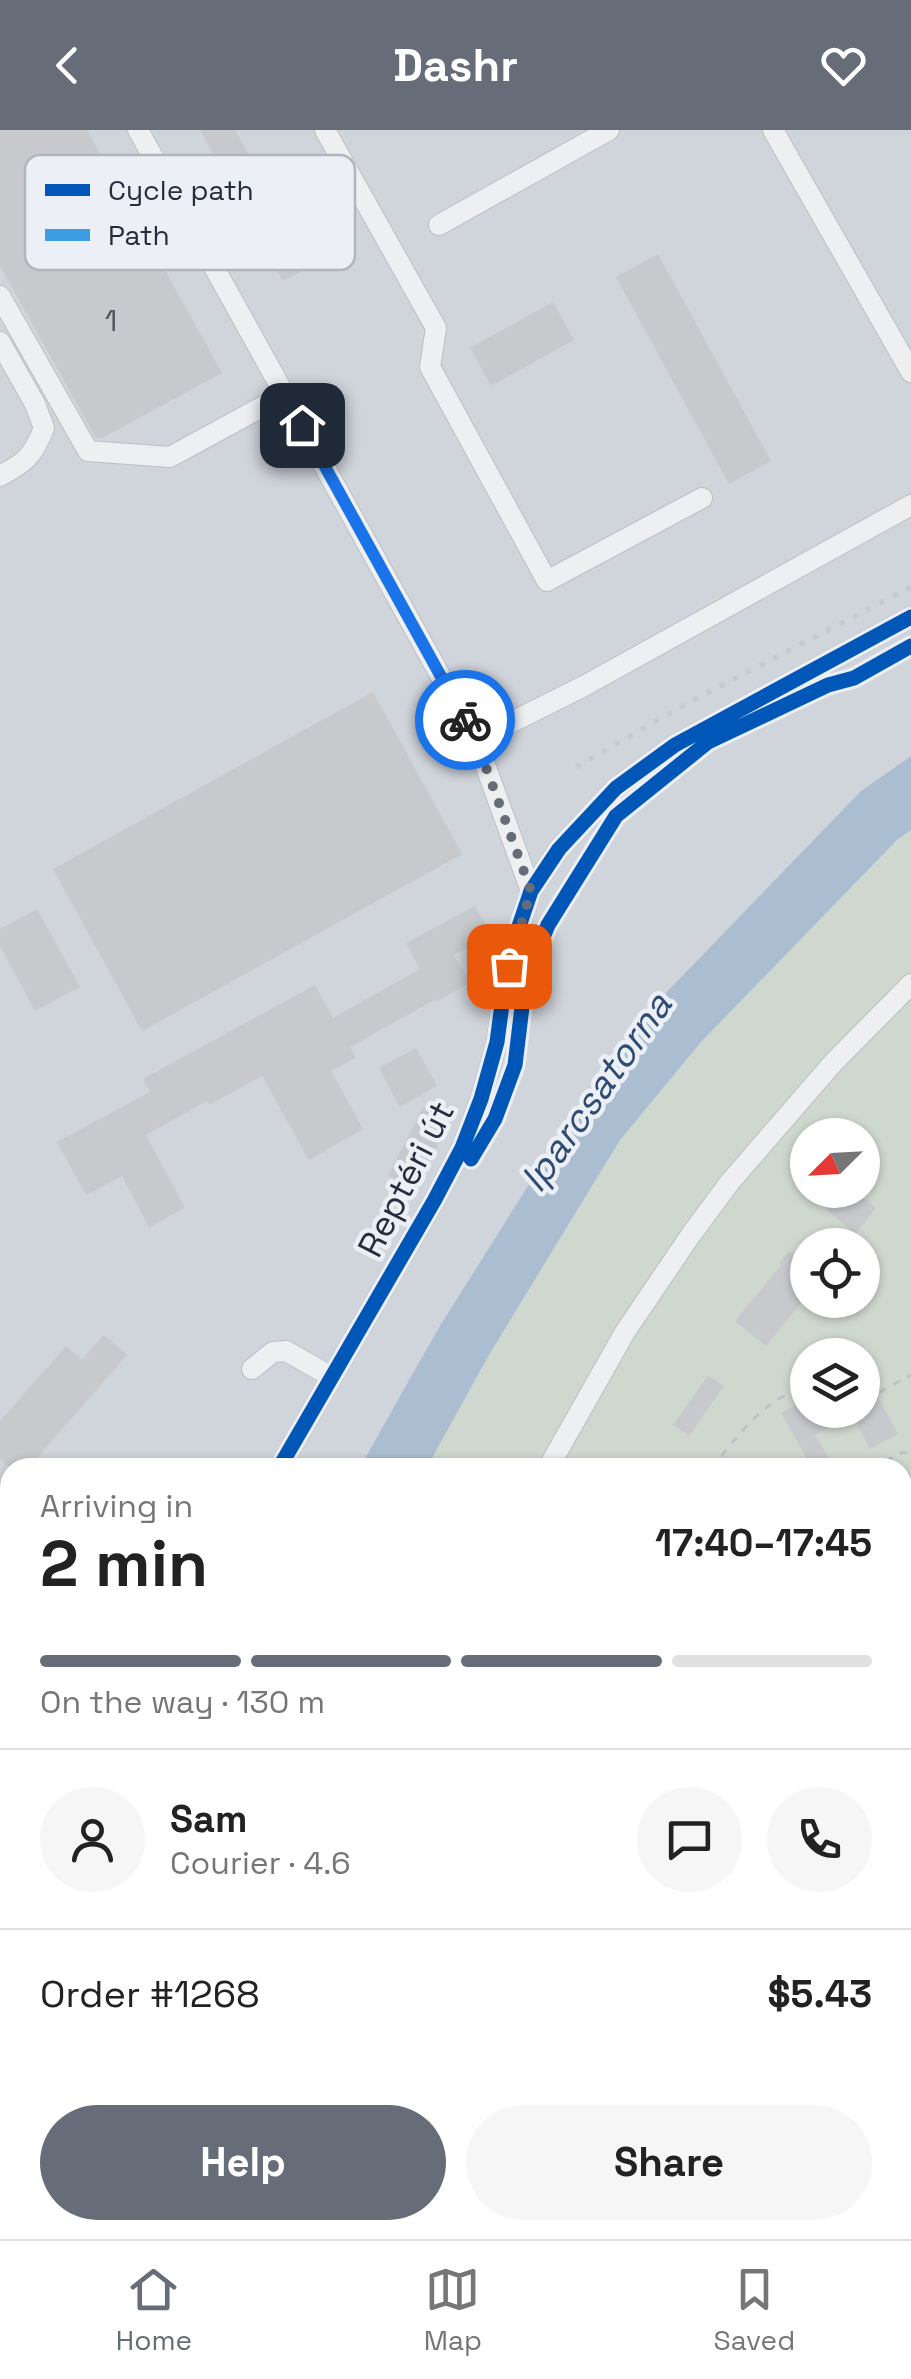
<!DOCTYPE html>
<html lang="en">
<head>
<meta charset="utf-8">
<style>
	:root { --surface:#fff; --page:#f6f6f6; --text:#222; --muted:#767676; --line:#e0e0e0; --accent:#676d78 }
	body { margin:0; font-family:"Space Grotesk",sans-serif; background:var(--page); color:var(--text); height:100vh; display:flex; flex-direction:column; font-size:38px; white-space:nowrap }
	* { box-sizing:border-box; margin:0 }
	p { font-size:32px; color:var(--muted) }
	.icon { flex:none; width:55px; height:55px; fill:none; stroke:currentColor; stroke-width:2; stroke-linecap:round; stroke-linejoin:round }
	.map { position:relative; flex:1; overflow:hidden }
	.drawer { position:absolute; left:0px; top:1328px; width:912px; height:782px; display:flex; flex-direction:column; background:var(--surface); border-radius:30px 30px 0 0; box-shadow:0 2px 8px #0004 }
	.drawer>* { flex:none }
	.needle { width:65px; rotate:246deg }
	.fabs { position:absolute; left:790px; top:988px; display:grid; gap:20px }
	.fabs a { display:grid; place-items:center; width:90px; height:90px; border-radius:50%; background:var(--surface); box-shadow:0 2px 8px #0004; font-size:50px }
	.pin { position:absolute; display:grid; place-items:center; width:85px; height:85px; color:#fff; margin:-42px; border-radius:20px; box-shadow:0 5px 15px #0006 }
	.courier { position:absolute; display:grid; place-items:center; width:100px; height:100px; margin:-50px; border:8px solid #1a73e8; border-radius:50%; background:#fff; color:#222; box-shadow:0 2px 12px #0007 }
	.summary em { font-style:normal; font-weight:600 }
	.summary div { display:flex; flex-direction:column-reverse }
	.summary { display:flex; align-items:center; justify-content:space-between; height:170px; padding:0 40px }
	h1 { font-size:65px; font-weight:600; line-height:75px }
	.bar { display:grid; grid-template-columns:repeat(4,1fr); gap:15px 10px; align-content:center; height:120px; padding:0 40px }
	.bar i { height:12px; border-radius:8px; background:var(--line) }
	.bar .current { background:var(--accent) }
	.bar p { grid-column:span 4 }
	.line { display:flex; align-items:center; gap:25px; padding:0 40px; border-top:2px solid var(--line) }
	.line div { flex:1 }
	.round { display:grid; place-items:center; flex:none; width:105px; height:105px; border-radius:52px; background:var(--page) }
	.cta { display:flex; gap:20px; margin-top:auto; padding:20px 40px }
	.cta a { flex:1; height:115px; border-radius:60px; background:var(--accent); color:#fff; font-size:40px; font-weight:600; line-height:115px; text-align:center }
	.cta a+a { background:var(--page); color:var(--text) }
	header { display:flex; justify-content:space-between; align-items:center; height:130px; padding:0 40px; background:var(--accent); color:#fff; font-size:45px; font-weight:600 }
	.tab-bar { display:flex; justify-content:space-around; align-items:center; height:140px; border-top:2px solid var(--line); background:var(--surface); font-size:28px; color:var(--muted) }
	.tab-bar a { display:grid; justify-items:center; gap:5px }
	.tab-bar .current { color:var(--accent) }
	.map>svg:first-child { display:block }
	.built { fill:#d0d4db }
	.green { fill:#cfd8cf; fill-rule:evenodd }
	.water { fill:#abbdd1 }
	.building { fill:#c7c9cc }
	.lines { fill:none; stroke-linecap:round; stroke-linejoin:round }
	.minor-casing { stroke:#bdbfc2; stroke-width:22 }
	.path { stroke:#bebfc4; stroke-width:2.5; stroke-dasharray:8 8; stroke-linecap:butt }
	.minor { stroke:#eeeff1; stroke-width:20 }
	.rail { stroke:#c7c9cc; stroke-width:5; stroke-dasharray:5 10; stroke-linecap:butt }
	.quiet { stroke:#3c9de3; stroke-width:12; stroke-dasharray:25 12; stroke-linecap:butt }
	.cycleway-casing { stroke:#eceff5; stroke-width:21 }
	.cycleway { stroke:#0057b8; stroke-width:15 }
	.done { stroke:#676d78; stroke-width:10; stroke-dasharray:0 18 }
	.route { stroke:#1a73e8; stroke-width:12 }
	.labels { text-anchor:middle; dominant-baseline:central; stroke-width:9; stroke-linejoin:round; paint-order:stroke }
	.number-label { font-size:30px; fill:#4f5662 }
	.street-label { font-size:35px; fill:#262e3e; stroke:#eceff5 }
	.water-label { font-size:38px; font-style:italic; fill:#2e4c73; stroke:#eceff5 }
	.key { fill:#eceff5; stroke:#b1b5be; stroke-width:2.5 }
	.key-label { font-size:28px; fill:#262e3e }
</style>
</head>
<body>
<header><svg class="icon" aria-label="back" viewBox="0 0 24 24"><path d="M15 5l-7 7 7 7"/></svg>Dashr<svg class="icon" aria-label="heart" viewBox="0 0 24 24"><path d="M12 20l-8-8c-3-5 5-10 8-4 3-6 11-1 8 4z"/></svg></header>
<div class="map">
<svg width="911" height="2109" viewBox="0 0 911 2109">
	<rect width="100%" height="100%" fill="#dfe1e4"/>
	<path class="built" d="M0,0H911V626L861,661L575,981L438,1199L360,1337L10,1338V1785L0,1794Z"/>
	<path class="green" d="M911,700V2109H0V1871L10,1862V2100H902V1338L427,1337L489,1225L620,1010L702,911L898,709ZM808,1005H862V1060H808ZM808,1115H862V1170H808ZM808,1225H862V1280H808Z"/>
	<path class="water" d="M911,626V700L898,709L702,911L620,1010L489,1225L427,1337H360L438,1199L575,981L662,867L861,661Z"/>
	<path class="building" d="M0,0H87L222,243L102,308H96L0,136Z
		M200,0H235L310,137L283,151Z
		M658,124L771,331L729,354L616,147Z
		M553,172L574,210L491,256L470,218Z
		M373,562L462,724L142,901L53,739Z
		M475,776L491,805L454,825L470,853L437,871L436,869L350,917L356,928L331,941L363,999L309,1030L262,946L209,975L207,971L146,1005L185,1078L149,1097L122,1046L86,1065L57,1012L150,962L143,949L315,855L333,888L420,839L406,813Z
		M37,779L80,857L35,881L0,816V799Z
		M416,918L437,956L400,977L379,938Z
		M423,977L450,990L416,1060L388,1046Z
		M843,1060H854L876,1078L855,1104L827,1080Z
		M789,1121L808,1136V1165L766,1216L735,1191L781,1135L779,1133Z
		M104,1205L127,1225L28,1338H10L0,1328V1291L66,1216L82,1230Z
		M708,1245L724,1256L689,1306L673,1295Z
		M878,1267L898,1304L870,1319L852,1285L815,1305L832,1333L824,1338H812L781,1283L808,1268V1280H862V1276Z"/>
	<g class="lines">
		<defs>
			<path id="minor" d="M138,0L476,610L531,761
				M325,0L436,198L430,237L547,451L702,368
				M773,0L911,242
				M439,95L609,0
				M0,166L88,321L170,327L284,265
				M0,212L35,274L44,298C33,326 26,332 0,346
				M476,610L584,556L911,375
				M252,1239L273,1222L286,1221L332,1247
				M279,1338L434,1071L462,1018L481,969L497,912L504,859L513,814L531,761L559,719L616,658L675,615L911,487
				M548,1338L625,1202L690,1106L730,1052L833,933L911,854
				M0,1678L10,1669
				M902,1933L911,1939
				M0,1999L10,1991
				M0,2016L10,2025
				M94,2100L106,2109
				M540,2109L546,2100"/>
		</defs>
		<use href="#minor" class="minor-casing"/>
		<path class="path" d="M865,1270L911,1245
			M807,1289L815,1285L813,1280
			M711,1338C736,1310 763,1268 801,1260L808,1271
			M871,1338L903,1322L911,1325
			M902,1439L911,1435
			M902,1587L911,1590
			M902,1624L911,1618
			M902,1640L911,1651
			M902,1694L911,1683
			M56,2100L68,2109
			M504,2109L510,2100
			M568,2109L574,2100"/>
		<use href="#minor" class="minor"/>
		<path class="rail" d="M576,637L686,574L911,457"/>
		<path class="quiet" d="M711,1338H735"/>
		<defs>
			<path id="cycleway" d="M471,1029L495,989L515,935L525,852L548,795L616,686L708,612L828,555L854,548L911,516
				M279,1338L434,1071L462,1018L481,969L497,912L504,859L513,814L531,761L559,719L616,658L675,615L911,487"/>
		</defs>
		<use href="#cycleway" class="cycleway-casing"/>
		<use href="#cycleway" class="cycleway"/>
	</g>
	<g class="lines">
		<path class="done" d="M465,590L476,610L531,761L509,836"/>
		<path class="route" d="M302,295L465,590"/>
	</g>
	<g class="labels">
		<g class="number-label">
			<text x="111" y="190">1</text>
		</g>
		<g class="street-label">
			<text transform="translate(406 1049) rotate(-63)">Reptéri út</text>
		</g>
		<g class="water-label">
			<text transform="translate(596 962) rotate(-55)">Iparcsatorna</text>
		</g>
	</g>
	<rect x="25" y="25" width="330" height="115" rx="15" class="key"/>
	<rect x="45" y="54" width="45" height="12" fill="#0057b8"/>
	<rect x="45" y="99" width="45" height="12" fill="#3c9de3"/>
	<g class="key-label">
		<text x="108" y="70">Cycle path</text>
		<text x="108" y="115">Path</text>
	</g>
</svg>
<div class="fabs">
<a><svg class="needle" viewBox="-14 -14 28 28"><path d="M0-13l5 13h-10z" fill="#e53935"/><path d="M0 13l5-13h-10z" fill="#767676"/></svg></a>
<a><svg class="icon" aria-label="locate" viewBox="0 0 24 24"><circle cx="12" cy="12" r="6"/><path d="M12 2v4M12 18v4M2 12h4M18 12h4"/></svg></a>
<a><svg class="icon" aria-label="layers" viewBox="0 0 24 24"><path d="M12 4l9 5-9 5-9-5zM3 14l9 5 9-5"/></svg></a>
</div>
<div class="pin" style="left:509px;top:836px;background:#ea580c"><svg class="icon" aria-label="bag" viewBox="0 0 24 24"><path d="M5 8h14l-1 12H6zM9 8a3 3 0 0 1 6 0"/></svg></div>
<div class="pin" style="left:302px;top:295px;background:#1f2937"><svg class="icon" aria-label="home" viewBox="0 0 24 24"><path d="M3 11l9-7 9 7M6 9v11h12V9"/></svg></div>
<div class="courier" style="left:465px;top:590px"><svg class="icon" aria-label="bike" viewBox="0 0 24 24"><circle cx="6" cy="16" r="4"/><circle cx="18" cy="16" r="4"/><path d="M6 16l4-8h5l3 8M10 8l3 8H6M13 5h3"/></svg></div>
<section class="drawer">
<div class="summary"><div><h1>2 min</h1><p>Arriving in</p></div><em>17:40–17:45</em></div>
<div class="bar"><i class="current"></i><i class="current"></i><i class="current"></i><i></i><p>On the way · 130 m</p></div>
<div class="line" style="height:180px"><a class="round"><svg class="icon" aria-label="person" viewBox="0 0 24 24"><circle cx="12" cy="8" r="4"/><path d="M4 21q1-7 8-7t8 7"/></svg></a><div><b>Sam</b><p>Courier · 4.6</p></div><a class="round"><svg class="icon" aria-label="chat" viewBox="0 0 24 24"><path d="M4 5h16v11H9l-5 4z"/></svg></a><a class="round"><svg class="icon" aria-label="phone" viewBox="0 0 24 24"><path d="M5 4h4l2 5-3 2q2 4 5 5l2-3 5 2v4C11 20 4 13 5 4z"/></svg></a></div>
<div class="line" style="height:130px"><div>Order #1268</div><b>$5.43</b></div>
<div class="cta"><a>Help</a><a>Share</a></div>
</section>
</div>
<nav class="tab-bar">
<a class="current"><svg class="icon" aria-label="home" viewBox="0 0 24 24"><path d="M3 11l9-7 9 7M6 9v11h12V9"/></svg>Home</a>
<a><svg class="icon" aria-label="map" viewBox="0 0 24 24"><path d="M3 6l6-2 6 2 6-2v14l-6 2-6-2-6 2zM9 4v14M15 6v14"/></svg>Map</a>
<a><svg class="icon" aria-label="saved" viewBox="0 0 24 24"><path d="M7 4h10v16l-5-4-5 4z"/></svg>Saved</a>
</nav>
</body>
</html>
